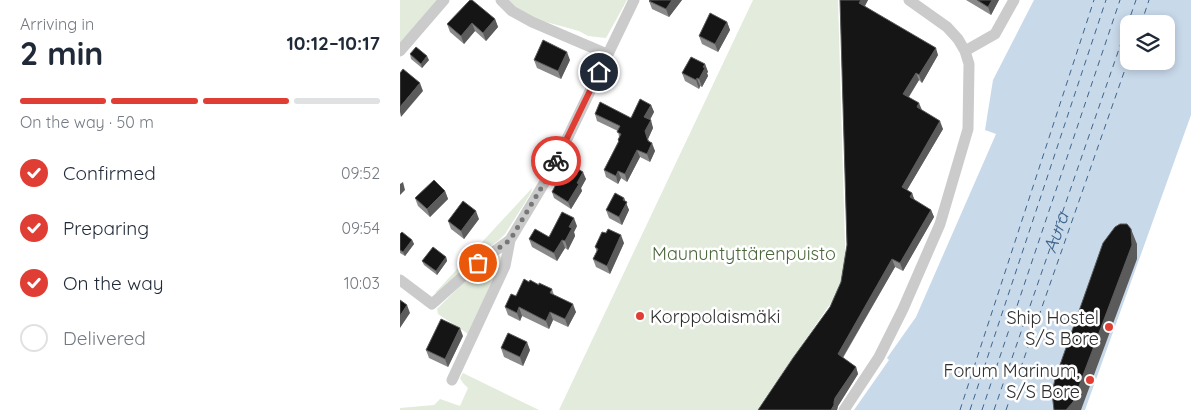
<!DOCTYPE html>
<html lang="en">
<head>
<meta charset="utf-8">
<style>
	:root { --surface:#fff; --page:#f2f2f3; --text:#1f2937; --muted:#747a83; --line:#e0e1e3; --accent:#e03d34 }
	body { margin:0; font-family:Quicksand,sans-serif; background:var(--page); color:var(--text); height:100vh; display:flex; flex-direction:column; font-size:19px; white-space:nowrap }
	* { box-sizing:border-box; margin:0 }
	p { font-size:16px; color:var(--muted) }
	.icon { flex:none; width:28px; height:28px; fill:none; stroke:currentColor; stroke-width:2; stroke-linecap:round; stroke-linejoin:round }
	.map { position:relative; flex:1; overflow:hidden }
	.details { display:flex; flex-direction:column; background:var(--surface); width:400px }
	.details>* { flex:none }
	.fabs { position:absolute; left:720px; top:15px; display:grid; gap:10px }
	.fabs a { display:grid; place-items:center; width:55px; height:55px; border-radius:10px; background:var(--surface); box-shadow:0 2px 8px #0003; font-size:25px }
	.pin { position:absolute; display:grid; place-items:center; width:42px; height:42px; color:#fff; margin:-21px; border:2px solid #fff; border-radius:50%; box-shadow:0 1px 5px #0007 }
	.courier { position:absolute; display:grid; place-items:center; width:50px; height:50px; margin:-25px; border:4px solid #e03d34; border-radius:50%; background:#fff; color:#222; box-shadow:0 1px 6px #0007 }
	.summary em { font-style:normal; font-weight:800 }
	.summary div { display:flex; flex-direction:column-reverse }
	.summary { display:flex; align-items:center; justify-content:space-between; height:85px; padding:0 20px }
	h1 { font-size:32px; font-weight:800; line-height:38px }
	.bar { display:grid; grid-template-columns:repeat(4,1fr); gap:8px 5px; align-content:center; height:60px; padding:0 20px }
	.bar i { height:6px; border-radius:4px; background:var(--line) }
	.bar .current { background:var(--accent) }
	.bar p { grid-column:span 4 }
	ol { padding:0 20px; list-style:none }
	li { display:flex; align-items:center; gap:15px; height:55px }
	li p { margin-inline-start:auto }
	li .icon { padding:5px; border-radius:50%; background:var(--accent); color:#fff; stroke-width:4 }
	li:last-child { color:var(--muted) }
	li i { width:28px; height:28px; border:2px solid var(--line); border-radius:50% }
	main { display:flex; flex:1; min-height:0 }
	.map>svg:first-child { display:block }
	.green { fill:#e2ebdc }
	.water { fill:#c8d9ea; fill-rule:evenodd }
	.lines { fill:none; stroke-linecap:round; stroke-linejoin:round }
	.ferry { stroke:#3e658d; stroke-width:1; stroke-dasharray:6 5; stroke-linecap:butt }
	.minor { stroke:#cbcbcb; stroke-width:11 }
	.wall { fill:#8a8a8a }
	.shaded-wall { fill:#5b5b5b }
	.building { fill:#151515; stroke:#5b5b5b }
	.done { stroke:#777; stroke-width:5; stroke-dasharray:0 9 }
	.route { stroke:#e03d34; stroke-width:6 }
	.poi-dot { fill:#e03d34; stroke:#fff; stroke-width:2 }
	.labels { text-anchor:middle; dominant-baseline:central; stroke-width:5; stroke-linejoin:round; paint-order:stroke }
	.park-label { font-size:18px; fill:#4b683c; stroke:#fff }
	.poi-label { font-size:18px; fill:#2e2e2e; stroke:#fff; text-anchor:end }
	.water-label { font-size:19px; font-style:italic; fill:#3e658d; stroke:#fff }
</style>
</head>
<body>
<main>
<section class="details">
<div class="summary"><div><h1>2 min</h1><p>Arriving in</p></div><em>10:12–10:17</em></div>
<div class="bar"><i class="current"></i><i class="current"></i><i class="current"></i><i></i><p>On the way · 50 m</p></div>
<ol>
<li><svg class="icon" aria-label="check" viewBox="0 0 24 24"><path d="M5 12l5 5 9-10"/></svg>Confirmed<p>09:52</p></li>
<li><svg class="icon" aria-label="check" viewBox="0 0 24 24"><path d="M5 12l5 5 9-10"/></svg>Preparing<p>09:54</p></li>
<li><svg class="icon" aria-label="check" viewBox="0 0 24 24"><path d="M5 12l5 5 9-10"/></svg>On the way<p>10:03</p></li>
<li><i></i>Delivered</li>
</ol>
</section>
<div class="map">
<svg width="791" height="410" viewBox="0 0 791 410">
	<rect width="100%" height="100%" fill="#fff"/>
	<path class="green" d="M0,0H39L0,44Z
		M108,0H227L206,38L188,36L179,31L135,19L115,7Z
		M353,0H438L446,281L357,410H159Z
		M132,188L131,193L105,234L98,241L75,257L41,291L35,293Z
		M99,255L102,259L68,334L38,314L37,309L80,266Z
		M63,373L139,410H0V408L34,405L40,399L60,406L68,388L63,383L60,378Z"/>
	<path class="water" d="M634,0H791V115L685,410H454L489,360L487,358L516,317L596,134L585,130L593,80ZM729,24H766V61H729Z"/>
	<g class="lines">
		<g class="ferry">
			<path d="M741,24L749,0"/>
			<path d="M560,410L694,0"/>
			<path d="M570,410L706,0"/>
			<path d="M582,410L720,0"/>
			<path id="s1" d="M594,410L736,0"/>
			<path d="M606,410L729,58"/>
		</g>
		<path class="minor" d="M101,0L112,11L132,22L207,54
			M0,51L44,0
			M565,51L595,34L614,0
			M0,280L32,304L78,263L110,240
			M52,380L105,266L110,240L146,180L166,141L234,0
			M444,410L479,357L503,309L540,224L568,129L569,64L565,51L558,39L547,27L509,0"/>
	</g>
	<path class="wall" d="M282,0L269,17L252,9L249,1Z
		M440,0H468L465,6L538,55L522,83L519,80L509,97L522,111L543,129L507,190L512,193L514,200L531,210L534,217L503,271L495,267L443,358L456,367L458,374L438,406L437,410H358L430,307L441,282L447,245Z
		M566,0H599L591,15Z
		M95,19L98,27L86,41L75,31L64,44L50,32L47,24Z
		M327,22L330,30L318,52L302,44L299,36Z
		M10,54L29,60L22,68L11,59Z
		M134,60H170L161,79L137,68Z
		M305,64L308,72L307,73L308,76L302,87L300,86L299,89L285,81L282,73Z
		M251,105L254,112L250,120L253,128L248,139L249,141L255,151L250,162L240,157L227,182L221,178L218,184L206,177L204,170L218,142V140L219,137L218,131L197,121L195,114L231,118Z
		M179,170L186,179L181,188L182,191L171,209L154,198L152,192L158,181L155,174Z
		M45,191L48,199L30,217L18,206L15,198Z
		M224,198L229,210L222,225L209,218L206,210Z
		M79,219L64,239L51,229L48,221Z
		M177,226L174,232L175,236L168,250L165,248L157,261L132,247L129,239L149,237Z
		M206,233L224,243L210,274L196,267L193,259L197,252L195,247Z
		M0,234L12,240L14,244L5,256L0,253Z
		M46,257L47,261L37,275L24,265L22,261Z
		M139,285L152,289L154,295L176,312L168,327L153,320L149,329L122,316L120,321L108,315L105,307L116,296Z
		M63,336L48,367L29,358L26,350Z
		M101,348L130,350L123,366L104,357Z"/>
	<path class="shaded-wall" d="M272,0H282L269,17L266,9Z
		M461,0H468L462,11L459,3Z
		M592,0H599L591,15L588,7Z
		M95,19L98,27L86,41L83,33Z
		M327,22L330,30L318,52L315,44Z
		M72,23L75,31L64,44L61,36Z
		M536,48L538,55L522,83L519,75Z
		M167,52L170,60L161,79L158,71Z
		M27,56L29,60L22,68L21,64Z
		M305,64L308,72L307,73L308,76L302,87L299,79Z
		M516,73L519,80L506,101L503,94Z
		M297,78L300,86L299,89L296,80Z
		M20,83L23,91L1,117L0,112V107Z
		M519,103L522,110L517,107Z
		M251,105L254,112L247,125L244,117Z
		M251,120L253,128L248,139L250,147L252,143L255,151L250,162L247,154L248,141L245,131Z
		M540,121L543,129L504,195L502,187Z
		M237,150L240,157L227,182L225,174Z
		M218,171L221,178L218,184L216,176Z
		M183,172L186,179L181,188L182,191L171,209L168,202L177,183Z
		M3,182L5,190L0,195V184Z
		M45,191L48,199L30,217L27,209Z
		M512,193L515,201L510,197Z
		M224,198L229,210L222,225L219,217Z
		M531,210L534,217L503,271L500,263Z
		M76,211L79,219L64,239L61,231Z
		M174,218L177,226L174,232L175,236L168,250L165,241L169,227Z
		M731,229L737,244V259L681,410H666Z
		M221,235L224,243L210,274L207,266Z
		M12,240L14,244L5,256L3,252Z
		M162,240L165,248L157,261L154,253Z
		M46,257L47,261L37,275L36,271Z
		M492,259L495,267L440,362L438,354Z
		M173,304L176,312L168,327L165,319Z
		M7,305L10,313L0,328V316Z
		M119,307L122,316L120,321L117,313Z
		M150,312L153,320L149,329L146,321Z
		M60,328L63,336L48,367L45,359Z
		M127,342L130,350L123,366L120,357Z
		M456,367L458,374L438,406L437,410H431L435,398Z"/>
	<path class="building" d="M70,0H72L95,19L83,33L72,23L61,36L47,24Z
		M250,0H272L266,9L249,1Z
		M440,0H461L459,3L536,48L519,75L516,73L503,94L519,103L517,107L540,121L502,187L512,193L510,197L531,210L500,263L492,259L438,354L456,367L435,398L434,402V405L431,410H358L393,358L430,307L441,282L447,245Z
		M577,0H592L588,7Z
		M310,13L327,22L315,44L299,36Z
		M143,40L167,52L158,71L134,60Z
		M16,47L27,56L21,64L10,54Z
		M291,57L305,64L303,67L305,68L299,79L297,78L296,80L282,73Z
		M3,69L20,83L0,107V73Z
		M240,99L251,105L244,117L251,120L245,131L248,141L252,143L247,154L237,150L225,174L218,171L216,176L204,170L219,141L218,140L221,134L217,132L220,126L195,114L200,102L231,118Z
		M164,158L177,166L176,168L183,172L177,183L179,184L168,202L152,192L160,177L155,174Z
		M34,180L45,191L27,209L15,198Z
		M215,193L224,198L223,200L227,202L219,217L206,210Z
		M63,201L76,211L61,231L48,221Z
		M162,212L174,218L169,227L172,228L165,241L162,240L154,253L129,239L135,229L149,237Z
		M720,224H727L731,229L732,245L673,402L666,410H654L652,393L655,379L703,243L715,227Z
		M208,229L221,235L207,266L193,259L198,249L195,247L202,232L206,233Z
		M2,232L12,240L3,252L0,250V234Z
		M33,247L46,257L36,271L22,261Z
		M124,279L129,282L130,280L139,285V283L152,289L150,293L173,304L165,319L150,312L146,321L119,307L117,313L105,307L111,294L116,296Z
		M0,300L7,305L0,316Z
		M41,319L60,328L45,359L26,350Z
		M108,333L127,342L120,357L101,348Z"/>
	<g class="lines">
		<path class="done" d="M78,263L110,240L146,180L156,161"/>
		<path class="route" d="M156,161L199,72"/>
	</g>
	<g class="poi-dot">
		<circle cx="240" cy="316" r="5"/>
		<circle cx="709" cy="327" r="5"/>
		<circle cx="690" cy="380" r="5"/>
	</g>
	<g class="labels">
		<g class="park-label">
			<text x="344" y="253">Maununtyttärenpuisto</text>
		</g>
		<g class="poi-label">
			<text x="250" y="316" text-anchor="start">Korppolaismäki</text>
			<text x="699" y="317">Ship Hostel<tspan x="699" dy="21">S/S Bore</tspan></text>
			<text x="680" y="370">Forum Marinum,<tspan x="680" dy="21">S/S Bore</tspan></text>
		</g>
		<g class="water-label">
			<text stroke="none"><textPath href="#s1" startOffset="188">Aura</textPath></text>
		</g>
	</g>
</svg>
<div class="fabs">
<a><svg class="icon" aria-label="layers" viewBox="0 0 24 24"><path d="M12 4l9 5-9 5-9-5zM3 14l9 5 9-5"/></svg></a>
</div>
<div class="pin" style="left:78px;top:263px;background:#ea580c"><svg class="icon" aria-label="bag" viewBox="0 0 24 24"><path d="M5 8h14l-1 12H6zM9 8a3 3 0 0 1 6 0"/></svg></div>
<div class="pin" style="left:199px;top:72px;background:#1f2937"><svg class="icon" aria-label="home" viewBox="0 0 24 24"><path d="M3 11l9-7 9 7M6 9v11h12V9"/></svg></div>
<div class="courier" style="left:156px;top:161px"><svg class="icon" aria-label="bike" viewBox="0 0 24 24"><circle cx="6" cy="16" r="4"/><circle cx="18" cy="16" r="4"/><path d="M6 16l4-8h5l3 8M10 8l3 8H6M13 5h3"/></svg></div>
</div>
</main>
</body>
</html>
